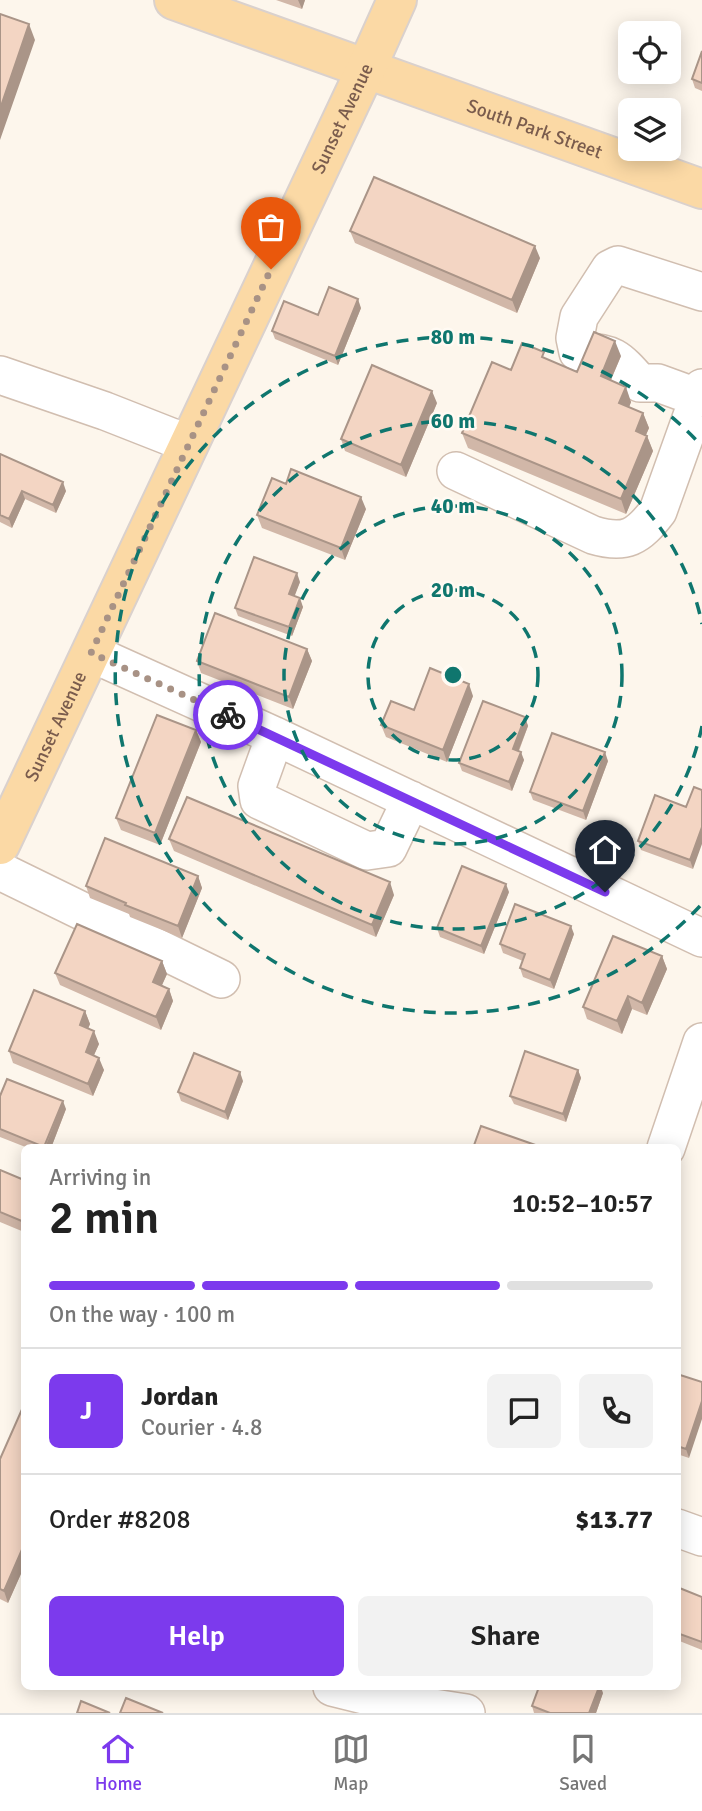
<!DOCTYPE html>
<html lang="en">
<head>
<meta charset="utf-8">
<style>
	:root { --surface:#fff; --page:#f2f2f2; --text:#222; --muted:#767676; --line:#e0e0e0; --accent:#7c3aed }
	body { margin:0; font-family:Signika,sans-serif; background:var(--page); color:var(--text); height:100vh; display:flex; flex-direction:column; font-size:26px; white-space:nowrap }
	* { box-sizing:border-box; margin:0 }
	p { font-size:23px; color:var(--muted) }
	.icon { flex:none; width:38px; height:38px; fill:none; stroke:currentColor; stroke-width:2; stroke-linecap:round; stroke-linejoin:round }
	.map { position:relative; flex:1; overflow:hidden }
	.panel { position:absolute; left:21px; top:1144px; width:660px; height:546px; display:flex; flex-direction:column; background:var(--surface); border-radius:10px; box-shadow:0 4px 18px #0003 }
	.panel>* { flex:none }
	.tools { position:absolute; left:618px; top:21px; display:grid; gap:14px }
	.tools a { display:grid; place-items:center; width:63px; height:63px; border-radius:10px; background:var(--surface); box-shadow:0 4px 18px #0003; font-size:35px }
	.pin { position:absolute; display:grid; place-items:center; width:60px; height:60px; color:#fff; margin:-72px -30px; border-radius:50% 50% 50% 0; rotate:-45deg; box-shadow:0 0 7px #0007 }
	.pin .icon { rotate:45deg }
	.courier { position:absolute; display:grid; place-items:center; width:70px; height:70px; margin:-35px; border:5px solid #7c3aed; border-radius:50%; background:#fff; color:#222; box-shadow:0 2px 9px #0007 }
	.head em { font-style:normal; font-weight:600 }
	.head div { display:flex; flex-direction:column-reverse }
	.head { display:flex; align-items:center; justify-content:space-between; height:119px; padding:0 28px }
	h1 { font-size:46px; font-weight:600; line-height:52px }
	.bar { display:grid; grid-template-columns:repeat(4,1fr); gap:10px 7px; align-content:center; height:84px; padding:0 28px }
	.bar i { height:9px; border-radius:5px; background:var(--line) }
	.bar .selected { background:var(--accent) }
	.bar p { grid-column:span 4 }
	.line { display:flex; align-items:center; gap:18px; padding:0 28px; border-top:2px solid var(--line) }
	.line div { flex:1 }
	.round { display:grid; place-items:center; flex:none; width:74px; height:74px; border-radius:10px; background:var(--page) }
	.primary-button { display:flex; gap:14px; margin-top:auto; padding:14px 28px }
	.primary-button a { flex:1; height:80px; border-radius:10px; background:var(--accent); color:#fff; font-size:28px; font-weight:600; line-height:80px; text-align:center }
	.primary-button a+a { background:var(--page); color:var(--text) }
	.tab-bar { display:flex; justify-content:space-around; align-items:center; height:98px; border-top:2px solid var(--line); background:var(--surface); font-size:19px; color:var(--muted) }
	.tab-bar a { display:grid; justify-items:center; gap:4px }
	.tab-bar .selected { color:var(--accent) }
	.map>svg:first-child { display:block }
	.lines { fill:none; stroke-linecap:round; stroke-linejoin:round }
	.minor-casing { stroke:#d1beb0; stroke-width:40 }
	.major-casing { stroke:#dad1cd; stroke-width:42 }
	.minor { stroke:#fff; stroke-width:37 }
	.major { stroke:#fbd9a5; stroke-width:38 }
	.wall { fill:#d1b7a8 }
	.shaded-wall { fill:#aa9588 }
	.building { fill:#f3d5c3; stroke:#aa9588; stroke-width:2 }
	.done { stroke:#a89285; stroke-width:7; stroke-dasharray:0 12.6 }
	.route { stroke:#7c3aed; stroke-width:9 }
	.ring { fill:none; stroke:#0f766e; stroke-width:3.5; stroke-dasharray:12 9 }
	.labels { text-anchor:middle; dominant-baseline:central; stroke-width:5; stroke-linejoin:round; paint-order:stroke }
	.street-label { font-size:19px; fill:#7a5c4d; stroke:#fffaf3 }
	.centre { fill:#0f766e; stroke:#fffaf3; stroke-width:3.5 }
	.ring-label { font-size:21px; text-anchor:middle; font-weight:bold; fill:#0f766e; stroke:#fffaf3; stroke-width:5; stroke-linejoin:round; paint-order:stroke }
</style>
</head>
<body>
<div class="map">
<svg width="702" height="1713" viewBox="0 0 702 1713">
	<rect width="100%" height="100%" fill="#fdf6ec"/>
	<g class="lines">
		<defs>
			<path id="minor" d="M0,375L105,411L189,444
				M699,398L658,383H640C618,358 612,351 578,352L575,338L579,317L610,269L618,265L702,292
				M456,471L593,535C626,545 638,537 658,511L702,388
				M91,653L275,736L702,938
				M275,736L257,786L259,800L367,851L388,848L411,800
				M0,871L221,979
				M666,1148L702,1042
				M677,1528L702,1537
				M332,1687L388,1701L466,1713"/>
			<g id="major">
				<path id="s1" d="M174,0L702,189"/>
				<path id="s2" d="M0,845L366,69L397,0"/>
			</g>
		</defs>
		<use href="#minor" class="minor-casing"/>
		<use href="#major" class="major-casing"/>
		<use href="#minor" class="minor"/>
		<use href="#major" class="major"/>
	</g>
	<path class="wall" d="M276,0H305L302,9Z
		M702,51V91L695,88L692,79Z
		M350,231L540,258L517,313L355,243Z
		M361,308L338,365L275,339L272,331L318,315Z
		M621,356L611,380L631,402L629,407L643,413L649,428L646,435L647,436L653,451L626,514L468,448L462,433L511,370L547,359L577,372Z
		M437,403L406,477L345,451L341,439Z
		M0,454L66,491L56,513L25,499L12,528L0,522Z
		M366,509L345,560L262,528L257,515Z
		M300,582L294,596L303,607L292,636L238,616L235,608Z
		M307,649L312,661L293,709L201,673L197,661Z
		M473,696L447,762L386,737L381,725L414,710Z
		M525,717L528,726L519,751L524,760L512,791L462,771L459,763Z
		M196,730L201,742L160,845L121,830L116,818Z
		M608,761L586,820L533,800L530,792Z
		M686,807L693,869L641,850L638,841Z
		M169,839L394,895L376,937L174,851Z
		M198,876L202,888L182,938L130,917L129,914L90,898L86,886Z
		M509,892L484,954L440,937L437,928Z
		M574,934L554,989L523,977L520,968L523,961L503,953L500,944Z
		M662,956L667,969L647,1015L632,1009L622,1034L587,1019L583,1007Z
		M162,961L167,974L162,985L169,989L173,1001L161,1030L60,985L55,973Z
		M85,1011L90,1024L88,1029L99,1044L94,1055L104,1070L93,1096L13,1063L9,1051Z
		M578,1070L581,1078L566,1122L514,1104L510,1096Z
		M243,1081L228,1120L181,1101L178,1092Z
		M0,1096L66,1109L51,1148H28L0,1137Z
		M0,1170L24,1180V1232L0,1222Z
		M677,1374L689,1458L677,1454Z
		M24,1408V1567L8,1603L0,1599V1459Z
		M677,1587L702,1597V1650L677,1640Z
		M603,1693L596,1713H534L532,1706Z"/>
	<path class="shaded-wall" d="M298,0H305L302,9Z
		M29,24L35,40L0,140V109Z
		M535,246L540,258L517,313L512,300Z
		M358,299L361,308L338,365L335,356Z
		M615,341L621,356L606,391L601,376Z
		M626,387L631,402L625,418L619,403Z
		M432,391L437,403L406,477L401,465Z
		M643,413L649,428L641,446L636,431Z
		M647,436L653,451L626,514L621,499Z
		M63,482L66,491L56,513L53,505Z
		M22,491L25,499L12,528L9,519Z
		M361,497L366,509L345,560L341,548Z
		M297,573L300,582L292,603L289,594Z
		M300,598L303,607L292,636L289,627Z
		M307,649L312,661L293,709L289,697Z
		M469,684L473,696L447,762L443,750Z
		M525,717L528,726L516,757L513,749Z
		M196,730L201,742L160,845L155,833Z
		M521,752L524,760L512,791L509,782Z
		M605,752L608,761L586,820L583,811Z
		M702,827V844L693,869L690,860Z
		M198,876L202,888L182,938L178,926Z
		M390,882L394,895L376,937L372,925Z
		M506,884L509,892L484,954L481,946Z
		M571,926L574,934L554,989L550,980Z
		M662,956L667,969L647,1015L642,1003Z
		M162,961L167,974L158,994L153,982Z
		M169,989L173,1001L161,1030L156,1017Z
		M628,996L632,1009L622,1034L617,1021Z
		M85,1011L90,1024L84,1037L80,1025Z
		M94,1031L99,1044L90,1064L86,1052Z
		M99,1058L104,1070L93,1096L88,1084Z
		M578,1070L581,1078L566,1122L563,1114Z
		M240,1072L243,1081L228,1120L225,1112Z
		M63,1101L66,1109L51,1148H45Z
		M702,1401V1419L689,1458L686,1449Z
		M24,1545V1567L8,1603L4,1591Z
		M599,1687H601L603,1693L596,1713H589Z"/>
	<path class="building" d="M0,14L29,24L0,109Z
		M702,51V83L692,79Z
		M374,177L535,246L512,300L350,231Z
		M329,287L358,299L335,356L272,331L284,301L318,315Z
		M594,332L615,341L601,376L626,387L619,403L643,413L636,431L647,436L621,499L462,433L492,362L511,370L522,343L544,352L542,357L577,372Z
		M372,365L432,391L401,465L341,439Z
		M0,454L63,482L53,505L22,491L9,519L0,515Z
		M291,469L361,497L341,548L257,515L272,478L286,484Z
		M254,557L297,573L289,594L300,598L289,627L235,608Z
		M215,613L307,649L289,697L197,661Z
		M430,668L469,684L443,750L381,725L391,701L414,710Z
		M483,701L525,717L513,749L521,752L509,782L459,763Z
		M157,715L196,730L155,833L116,818Z
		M552,733L605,752L583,811L530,792Z
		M694,787L702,790V827L690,860L638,841L655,795L686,807Z
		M187,797L390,882L372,925L169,839Z
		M105,838L198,876L178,926L125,905L126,903L86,886Z
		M462,866L506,884L481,946L437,928Z
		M515,904L571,926L550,980L520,968L525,954L500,944Z
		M77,924L162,961L153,982L169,989L156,1017L55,973Z
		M613,936L662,956L642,1003L628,996L617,1021L583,1007Z
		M34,990L85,1011L80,1025L94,1031L86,1052L99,1058L88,1084L9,1051Z
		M525,1051L578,1070L563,1114L510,1096Z
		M194,1053L240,1072L225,1112L178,1092Z
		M7,1079L63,1101L44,1147L0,1129V1096Z
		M481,1126L544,1148H473Z
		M0,1170L24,1180V1222L0,1212Z
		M677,1374L702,1382V1401L686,1449L677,1446Z
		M23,1407L24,1408V1545L4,1591L0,1589V1459Z
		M677,1587L702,1597V1642L677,1633Z
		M539,1687H599L589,1713H550L532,1706Z
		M126,1698L163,1713H120Z
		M81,1701L110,1713H77Z"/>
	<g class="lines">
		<path class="done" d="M228,715L91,653L271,269"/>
		<path class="route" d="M228,715L605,892"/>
	</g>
	<g class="ring">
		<circle cx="453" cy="675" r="85"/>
		<circle cx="453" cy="675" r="169"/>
		<path d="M702 726A254 254 0 1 1 702 624"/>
		<path d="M700 906A338 338 0 1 1 700 444"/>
	</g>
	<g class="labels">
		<g class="street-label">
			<text stroke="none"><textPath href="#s2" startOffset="803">Sunset Avenue</textPath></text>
			<text stroke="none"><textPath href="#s1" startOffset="383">South Park Street</textPath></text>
			<text stroke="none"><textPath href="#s2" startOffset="131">Sunset Avenue</textPath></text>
		</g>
	</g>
	<circle cx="453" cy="675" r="10" class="centre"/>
	<g class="ring-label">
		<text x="453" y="344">80 m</text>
		<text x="453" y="428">60 m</text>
		<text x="453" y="513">40 m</text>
		<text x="453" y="597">20 m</text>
	</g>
</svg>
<div class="tools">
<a><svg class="icon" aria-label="locate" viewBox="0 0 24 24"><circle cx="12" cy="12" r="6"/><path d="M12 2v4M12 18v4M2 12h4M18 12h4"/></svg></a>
<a><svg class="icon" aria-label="layers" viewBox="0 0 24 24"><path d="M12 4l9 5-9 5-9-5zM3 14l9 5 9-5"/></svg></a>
</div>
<div class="pin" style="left:271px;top:269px;background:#ea580c"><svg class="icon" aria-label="bag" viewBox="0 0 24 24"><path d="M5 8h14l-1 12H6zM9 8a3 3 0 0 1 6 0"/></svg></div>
<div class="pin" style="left:605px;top:892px;background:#1f2937"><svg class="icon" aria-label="home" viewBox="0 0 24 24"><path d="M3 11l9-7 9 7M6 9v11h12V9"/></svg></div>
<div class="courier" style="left:228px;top:715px"><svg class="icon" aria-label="bike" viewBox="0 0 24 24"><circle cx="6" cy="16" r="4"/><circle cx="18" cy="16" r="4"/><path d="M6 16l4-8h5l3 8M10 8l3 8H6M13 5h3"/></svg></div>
<section class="panel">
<div class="head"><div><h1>2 min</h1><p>Arriving in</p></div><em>10:52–10:57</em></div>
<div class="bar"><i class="selected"></i><i class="selected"></i><i class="selected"></i><i></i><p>On the way · 100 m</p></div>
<div class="line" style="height:126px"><b class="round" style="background:var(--accent);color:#fff">J</b><div><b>Jordan</b><p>Courier · 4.8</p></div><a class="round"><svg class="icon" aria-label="chat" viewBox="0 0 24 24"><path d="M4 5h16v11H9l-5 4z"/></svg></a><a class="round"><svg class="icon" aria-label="phone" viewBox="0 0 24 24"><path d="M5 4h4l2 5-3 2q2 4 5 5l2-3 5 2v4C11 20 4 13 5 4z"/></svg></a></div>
<div class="line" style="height:91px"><div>Order #8208</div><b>$13.77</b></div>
<div class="primary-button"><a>Help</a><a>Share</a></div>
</section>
</div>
<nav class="tab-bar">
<a class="selected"><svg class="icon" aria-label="home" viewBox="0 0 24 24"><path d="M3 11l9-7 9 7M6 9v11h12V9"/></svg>Home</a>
<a><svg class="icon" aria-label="map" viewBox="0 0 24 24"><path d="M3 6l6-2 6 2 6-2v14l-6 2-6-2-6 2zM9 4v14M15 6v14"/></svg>Map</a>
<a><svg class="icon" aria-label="saved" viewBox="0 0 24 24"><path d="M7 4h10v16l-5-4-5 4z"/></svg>Saved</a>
</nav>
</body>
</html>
